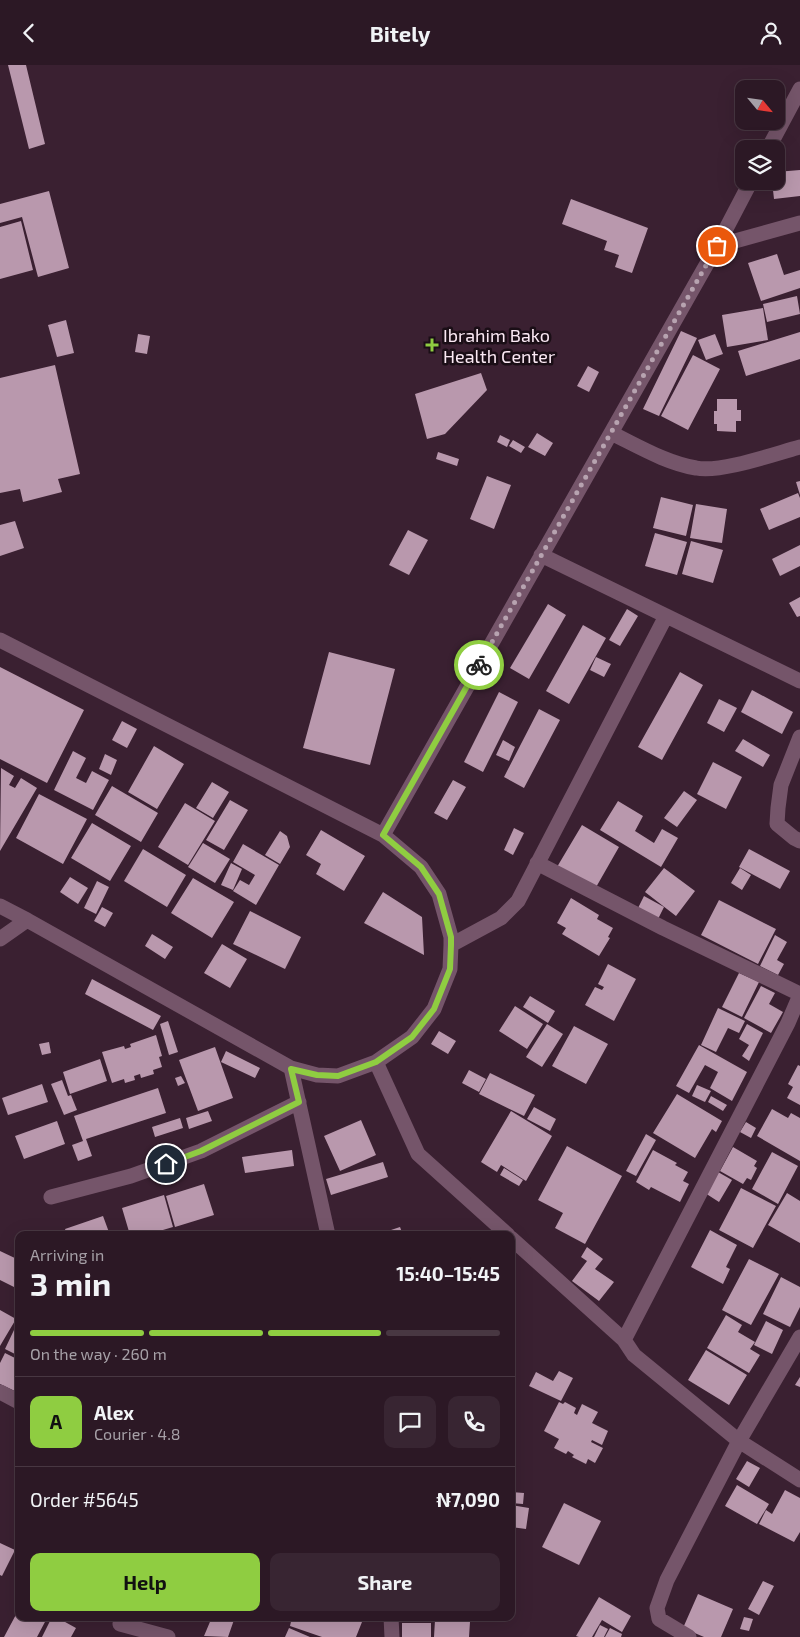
<!DOCTYPE html>
<html lang="en">
<head>
<meta charset="utf-8">
<style>
	:root { --surface:#2c1825; --page:#382532; --text:#f1f3f6; --muted:#a6a0a7; --line:#483742; --accent:#8fcd41 }
	body { margin:0; font-family:"Exo 2",sans-serif; background:var(--page); color:var(--text); height:100vh; display:flex; flex-direction:column; font-size:19px; white-space:nowrap }
	* { box-sizing:border-box; margin:0 }
	p { font-size:16px; color:var(--muted) }
	.icon { flex:none; width:28px; height:28px; fill:none; stroke:currentColor; stroke-width:2; stroke-linecap:round; stroke-linejoin:round }
	.map { position:relative; flex:1; overflow:hidden }
	.drawer { position:absolute; left:15px; top:1166px; width:500px; height:390px; display:flex; flex-direction:column; background:var(--surface); border-radius:10px; box-shadow:0 5px 20px #0002,0 0 0 1px var(--line) }
	.drawer>* { flex:none }
	.needle { width:32px; rotate:119deg }
	.buttons { position:absolute; left:735px; top:15px; display:grid; gap:10px }
	.buttons a { display:grid; place-items:center; width:50px; height:50px; border-radius:10px; background:var(--surface); box-shadow:0 5px 20px #0002,0 0 0 1px var(--line); font-size:25px }
	.pin { position:absolute; display:grid; place-items:center; width:42px; height:42px; color:#fff; margin:-21px; border:2px solid #fff; border-radius:50%; box-shadow:0 1px 5px #0007 }
	.courier { position:absolute; display:grid; place-items:center; width:50px; height:50px; margin:-25px; border:4px solid #8fcd41; border-radius:50%; background:#fff; color:#222; box-shadow:0 1px 6px #0007 }
	.summary em { font-style:normal; font-weight:700 }
	.summary div { display:flex; flex-direction:column-reverse }
	.summary { display:flex; align-items:center; justify-content:space-between; height:85px; padding:0 15px }
	h1 { font-size:32px; font-weight:700; line-height:38px }
	.bar { display:grid; grid-template-columns:repeat(4,1fr); gap:8px 5px; align-content:center; height:60px; padding:0 15px }
	.bar i { height:6px; border-radius:4px; background:var(--line) }
	.bar .on { background:var(--accent) }
	.bar p { grid-column:span 4 }
	.line { display:flex; align-items:center; gap:12px; padding:0 15px; border-top:1px solid var(--line) }
	.line div { flex:1 }
	.round { display:grid; place-items:center; flex:none; width:52px; height:52px; border-radius:10px; background:var(--page) }
	.action { display:flex; gap:10px; margin-top:auto; padding:10px 15px }
	.action a { flex:1; height:58px; border-radius:10px; background:var(--accent); color:#111; font-size:20px; font-weight:700; line-height:58px; text-align:center }
	.action a+a { background:var(--page); color:var(--text) }
	header { display:flex; justify-content:space-between; align-items:center; height:65px; padding:0 15px; background:var(--surface); font-size:22px; font-weight:700 }
	.map>svg:first-child { display:block }
	.building { fill:#b998ad }
	.lines { fill:none; stroke-linecap:round; stroke-linejoin:round }
	.street { stroke:#75556a; stroke-width:15 }
	.done { stroke:#b7a3b0; stroke-width:5; stroke-dasharray:0 9 }
	.route { stroke:#8fcd41; stroke-width:6 }
	.poi-dot { fill:#8fcd41; stroke:#1a0e16; stroke-width:2 }
	.labels { text-anchor:middle; dominant-baseline:central; stroke-width:5; stroke-linejoin:round; paint-order:stroke }
	.poi-label { font-size:18px; fill:#fbe9f4; stroke:#1a0e16; text-anchor:start }
</style>
</head>
<body>
<header><svg class="icon" aria-label="back" viewBox="0 0 24 24"><path d="M15 5l-7 7 7 7"/></svg>Bitely<svg class="icon" aria-label="person" viewBox="0 0 24 24"><circle cx="12" cy="8" r="4"/><path d="M4 21q1-7 8-7t8 7"/></svg></header>
<div class="map">
<svg width="800" height="1572" viewBox="0 0 800 1572">
	<rect width="100%" height="100%" fill="#3a2031"/>
	<path class="building" d="M8,0H26L45,79L29,84Z
		M800,105V131L774,134L772,116H776V107Z
		M49,126L69,203L38,212L22,152L0,158V139Z
		M571,134L648,163L632,208L615,202L619,190L604,185L607,176L562,159Z
		M21,156L33,205L0,214V162Z
		M777,189L784,210L800,205V223L761,236L748,198Z
		M797,231L800,249L767,257L763,239Z
		M763,243L768,275L727,282L722,250Z
		M66,255L74,288L57,292L48,260Z
		M681,266L697,273L659,351L643,344Z
		M800,267V294L746,311L738,286Z
		M138,269L150,271L147,289L135,287Z
		M715,269L723,289L706,295L698,275Z
		M693,290L720,304L688,365L661,351Z
		M55,300L80,409L58,414L62,427L23,437L20,424L0,428V313Z
		M588,301L599,307L589,327L577,321Z
		M481,308L487,325L445,369L427,374L415,329Z
		M717,334H737V345H741V356H736V367L717,366V359H714V346H717Z
		M537,368L553,378L545,391L528,382Z
		M500,370L510,375L507,382L497,377Z
		M513,375L525,382L521,388L509,381Z
		M438,387L459,394L457,401L436,394Z
		M487,411L511,420L494,464L470,454Z
		M800,416V430L796,417Z
		M798,428L800,433V452L769,465L760,444Z
		M661,432L693,440L686,471L653,463Z
		M696,439L727,444L722,478L690,473Z
		M15,456L24,483L0,491V460Z
		M408,465L428,475L409,510L389,500Z
		M655,468L687,477L677,510L645,501Z
		M691,476L723,485L713,518L682,509Z
		M800,480V501L780,511L772,494Z
		M800,532V551L797,552L789,538Z
		M548,539L566,550L529,614L510,603Z
		M627,544L638,551L620,581L609,575Z
		M583,560L606,573L569,639L546,626Z
		M329,587L395,604L370,700L303,683Z
		M596,592L611,599L604,612L590,605Z
		M0,602L84,645L47,718L0,694Z
		M680,607L703,620L662,695L638,682Z
		M752,625L793,647L782,669L741,647Z
		M499,627L518,637L483,707L464,697Z
		M719,634L737,643L724,667L707,658Z
		M539,644L560,655L524,723L504,712Z
		M122,656L137,664L127,683L112,675Z
		M743,674L770,690L763,702L735,686Z
		M503,675L515,682L509,696L496,690Z
		M154,681L184,699L157,744L128,727Z
		M73,686L86,693L76,713L86,718L92,706L109,715L93,745L54,725Z
		M105,689L117,695L111,710L99,704Z
		M713,697L742,712L726,744L697,729Z
		M1,703L14,711L9,720L15,723L21,713L37,723L0,786Z
		M453,715L466,722L447,755L434,748Z
		M212,717L229,727L213,753L196,743Z
		M112,721L158,748L141,777L95,750Z
		M684,726L697,735L677,762L664,753Z
		M39,729L87,754L63,799L16,773Z
		M230,735L248,745L224,785L206,775Z
		M618,736L643,751L635,766L654,778L662,764L678,773L661,802L600,765Z
		M185,738L215,756L188,800L158,782Z
		M92,758L131,781L110,816L71,793Z
		M582,760L619,782L595,824L557,802Z
		M514,763L524,768L513,790L504,785Z
		M321,765L365,791L344,826L316,809L321,799L306,790Z
		M280,766L287,771L290,782L280,799L265,790Z
		M203,778L230,794L215,818L188,802Z
		M243,779L279,800L256,840L233,826L240,815L249,820L255,810L233,797Z
		M143,784L186,810L167,842L124,816Z
		M749,784L790,806L780,824L739,802Z
		M231,798L242,804L233,825L221,820Z
		M664,803L695,826L676,851L645,827Z
		M740,803L751,810L742,825L731,818Z
		M70,812L88,823L78,839L60,827Z
		M193,813L234,837L212,873L171,848Z
		M97,816L109,822L96,849L84,843Z
		M383,827L422,852L424,890L364,858Z
		M644,831L664,842L658,854L638,843Z
		M571,833L599,850L597,854L613,863L608,872L610,873L599,891L562,869L566,863L557,858Z
		M719,835L776,864L758,899L701,870Z
		M102,842L113,848L105,862L94,856Z
		M250,846L301,872L285,904L233,879Z
		M152,869L173,882L165,894L145,881Z
		M775,870L787,877L777,895L784,899L778,910L760,901Z
		M222,879L247,894L230,923L204,908Z
		M608,899L636,914L614,956L585,940L595,922L602,925L604,922L598,919Z
		M739,908L759,917L742,952L722,942Z
		M92,914L161,951L153,965L85,929Z
		M761,921L775,928L769,939L783,947L771,968L744,953Z
		M530,931L555,946L548,958L523,942Z
		M515,941L543,959L527,984L499,966Z
		M718,943L745,956L739,968L728,963L716,987L701,980Z
		M168,956L178,987L169,990L160,959Z
		M547,959L563,969L542,1002L526,992Z
		M747,959L763,968L749,996L742,991L749,980L739,974Z
		M574,961L608,979L586,1019L552,1001Z
		M439,966L456,976L448,989L431,979Z
		M156,970L162,991L159,992L162,1002L153,1005L154,1009L141,1013L140,1009L134,1011L135,1015L125,1018L124,1014L112,1018L102,987L124,981L125,984L131,982L130,979Z
		M49,977L51,988L42,990L39,979Z
		M699,980L747,1007L732,1036L710,1023L718,1007L705,1000L689,1028L676,1021Z
		M215,982L233,1033L198,1046L179,995Z
		M226,986L260,1003L255,1013L221,997Z
		M100,994L107,1016L70,1029L63,1007Z
		M798,1000L800,1001V1040L787,1033L793,1022L788,1019Z
		M469,1005L486,1014L479,1027L462,1018Z
		M490,1008L535,1030L524,1051L479,1029Z
		M181,1011L185,1018L178,1021L175,1013Z
		M62,1015L68,1031L71,1030L77,1045L64,1050L51,1019Z
		M42,1019L48,1037L8,1050L2,1033Z
		M697,1020L711,1026L705,1037L692,1031Z
		M158,1023L166,1048L86,1074L92,1091L78,1096L72,1080L83,1076L74,1051Z
		M677,1029L722,1056L716,1067L712,1064L695,1093L653,1068Z
		M711,1031L727,1040L723,1046L708,1037Z
		M534,1042L556,1054L550,1066L527,1054Z
		M772,1044L788,1053L791,1048L800,1053V1096L757,1071Z
		M208,1046L212,1056L189,1064L186,1053Z
		M511,1046L552,1071L526,1116L501,1100L497,1107L481,1097Z
		M180,1053L183,1063L155,1072L152,1062Z
		M361,1055L376,1090L340,1106L324,1071Z
		M57,1056L65,1079L24,1094L15,1071Z
		M746,1057L756,1063L751,1073L740,1067Z
		M646,1069L656,1075L636,1111L626,1106Z
		M567,1081L622,1111L585,1179L555,1163L563,1148L538,1135Z
		M733,1082L757,1096L754,1101L757,1103L751,1115L747,1113L743,1119L720,1106Z
		M292,1085L294,1101L245,1108L242,1092Z
		M653,1085L677,1098L675,1100L688,1107L683,1116L689,1119L680,1137L651,1122L649,1125L636,1117Z
		M772,1087L798,1101L778,1139L752,1124Z
		M383,1097L388,1112L331,1130L326,1114Z
		M504,1103L523,1115L519,1121L500,1110Z
		M718,1107L732,1115L719,1137L705,1128Z
		M204,1119L214,1150L175,1162L166,1131Z
		M741,1123L776,1141L753,1183L719,1165Z
		M787,1128L800,1136V1178L768,1160Z
		M164,1130L173,1162L146,1170H130L122,1143Z
		M103,1151L110,1170H67L65,1164Z
		M400,1162L403,1170H376Z
		M710,1165L737,1180L726,1202L730,1204L723,1219L691,1202Z
		M587,1182L603,1194L595,1204L614,1217L599,1236L572,1216L587,1196L581,1192Z
		M0,1186L19,1195L18,1224L0,1215Z
		M749,1194L779,1209L751,1260L722,1245Z
		M781,1212L800,1222V1242L790,1262L763,1249Z
		M0,1245L16,1254L0,1281Z
		M726,1250L742,1260L738,1267L755,1277L750,1284L760,1290L749,1308L707,1283Z
		M766,1256L783,1265L772,1289L754,1280Z
		M14,1265L19,1268V1291L5,1284Z
		M706,1285L747,1310L729,1340L688,1315Z
		M5,1288L19,1295V1328L0,1319V1298Z
		M559,1306L573,1313L561,1336L529,1321L536,1307L553,1316Z
		M800,1312V1322L795,1320Z
		M559,1337L563,1339L565,1337L576,1343L574,1348L577,1350L582,1339L598,1347L592,1358L608,1366L602,1380L592,1375L591,1377L603,1383L595,1398L588,1394L586,1399L572,1392L574,1390L568,1386L566,1389L554,1383L559,1374L544,1366Z
		M747,1396L760,1403L749,1422L736,1414Z
		M737,1420L769,1439L757,1459L725,1441Z
		M785,1425L800,1433V1467L794,1477L759,1459L766,1445L772,1449Z
		M511,1427L524,1428L523,1439L511,1438Z
		M564,1438L601,1456L579,1500L542,1482Z
		M511,1440L529,1443L526,1464L511,1462Z
		M0,1478L15,1485L2,1511L0,1510Z
		M511,1496H515V1508H511Z
		M763,1516L774,1521L759,1550L748,1544Z
		M698,1529L733,1544L721,1572H704L683,1563Z
		M599,1532L631,1551L622,1567L602,1555L592,1572H579L576,1571Z
		M19,1544V1552H42L46,1555L37,1572H4Z
		M52,1552H56L76,1563L71,1572H42Z
		M212,1552H235L228,1572L204,1571Z
		M292,1552H350L362,1557L356,1572H322L290,1561Z
		M744,1552L753,1554L749,1566L740,1564Z
		M435,1555L470,1557L469,1572H434Z
		M402,1558H431V1572H402Z
		M600,1560L608,1564L604,1572H594Z
		M289,1563L310,1572H285Z
		M610,1563L622,1569L621,1572H605Z"/>
	<g class="lines">
		<path class="street" d="M768,84L800,24
			M717,181L800,158
			M611,368C638,381 666,398 696,403C721,408 774,389 800,382
			M541,490L800,616
			M0,575L383,770L421,802L439,829L451,872V880L450,904L434,944L412,972L376,997L338,1011L317,1010L291,1003L27,855L0,841
			M800,672L781,720L778,743L777,759L794,773L800,776
			M383,770L717,181L751,116
			M537,798L663,863L800,929
			M0,874L27,855
			M451,880L501,853L518,836L666,551
			M376,997L418,1089L508,1170
			M291,1003L328,1170
			M51,1132L131,1111L201,1086L299,1037
			M511,1173L624,1275L634,1290L739,1376L800,1415
			M624,1275L788,958L800,930
			M0,1327L19,1337
			M391,1552L392,1572
			M120,1559L168,1572
			M689,1572L659,1554L657,1543L667,1515L739,1376L800,1272"/>
	</g>
	<g class="lines">
		<path class="done" d="M479,600L717,181"/>
		<path class="route" d="M166,1099L201,1086L299,1037L291,1004L317,1010L338,1011L376,997L412,972L434,944L450,904L451,880V872L439,829L421,802L383,770L479,600"/>
	</g>
	<path class="poi-dot" d="M429.5 272.5h5v5h5v5h-5v5h-5v-5h-5v-5h5z"/>
	<g class="labels">
		<g class="poi-label">
			<text x="443" y="270">Ibrahim Bako<tspan x="443" dy="21">Health Center</tspan></text>
		</g>
	</g>
</svg>
<div class="buttons">
<a><svg class="needle" viewBox="-14 -14 28 28"><path d="M0-13l5 13h-10z" fill="#e53935"/><path d="M0 13l5-13h-10z" fill="#a6a0a7"/></svg></a>
<a><svg class="icon" aria-label="layers" viewBox="0 0 24 24"><path d="M12 4l9 5-9 5-9-5zM3 14l9 5 9-5"/></svg></a>
</div>
<div class="pin" style="left:717px;top:181px;background:#ea580c"><svg class="icon" aria-label="bag" viewBox="0 0 24 24"><path d="M5 8h14l-1 12H6zM9 8a3 3 0 0 1 6 0"/></svg></div>
<div class="pin" style="left:166px;top:1099px;background:#1f2937"><svg class="icon" aria-label="home" viewBox="0 0 24 24"><path d="M3 11l9-7 9 7M6 9v11h12V9"/></svg></div>
<div class="courier" style="left:479px;top:600px"><svg class="icon" aria-label="bike" viewBox="0 0 24 24"><circle cx="6" cy="16" r="4"/><circle cx="18" cy="16" r="4"/><path d="M6 16l4-8h5l3 8M10 8l3 8H6M13 5h3"/></svg></div>
<section class="drawer">
<div class="summary"><div><h1>3 min</h1><p>Arriving in</p></div><em>15:40–15:45</em></div>
<div class="bar"><i class="on"></i><i class="on"></i><i class="on"></i><i></i><p>On the way · 260 m</p></div>
<div class="line" style="height:90px"><b class="round" style="background:var(--accent);color:#111">A</b><div><b>Alex</b><p>Courier · 4.8</p></div><a class="round"><svg class="icon" aria-label="chat" viewBox="0 0 24 24"><path d="M4 5h16v11H9l-5 4z"/></svg></a><a class="round"><svg class="icon" aria-label="phone" viewBox="0 0 24 24"><path d="M5 4h4l2 5-3 2q2 4 5 5l2-3 5 2v4C11 20 4 13 5 4z"/></svg></a></div>
<div class="line" style="height:65px"><div>Order #5645</div><b>₦7,090</b></div>
<div class="action"><a>Help</a><a>Share</a></div>
</section>
</div>
</body>
</html>
